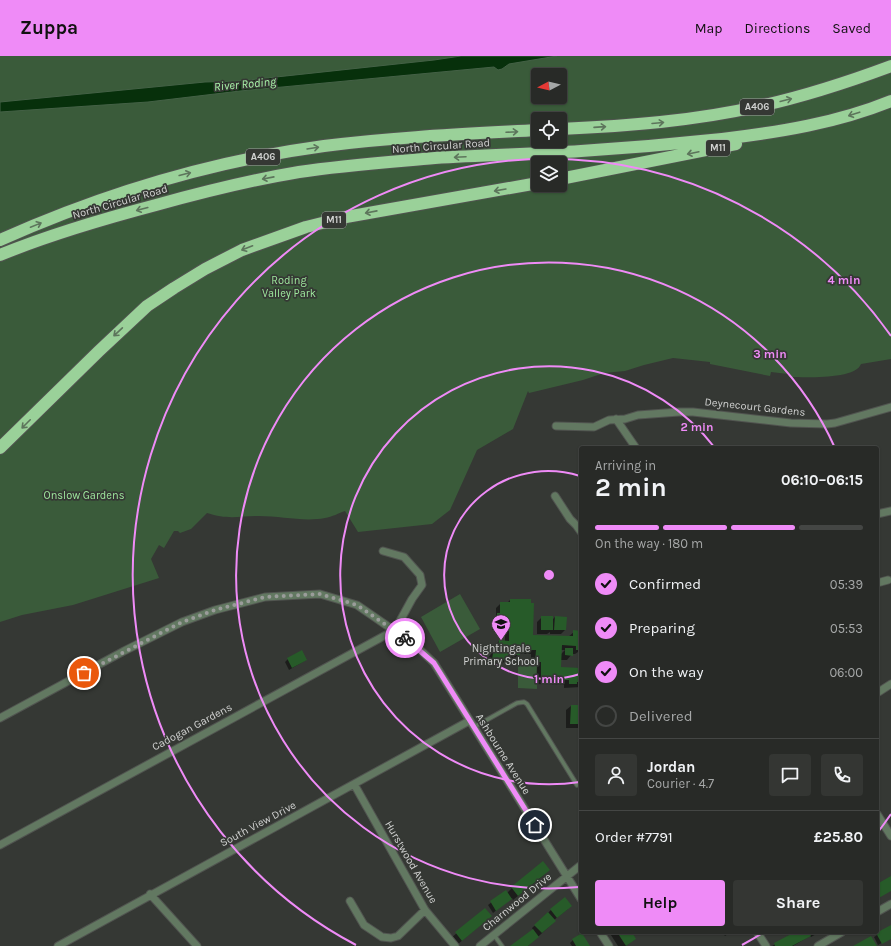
<!DOCTYPE html>
<html lang="en">
<head>
<meta charset="utf-8">
<style>
	:root { --surface:#282a27; --page:#343633; --text:#f1f3f6; --muted:#a5a7a7; --line:#444644; --accent:#ef8bf7 }
	body { margin:0; font-family:Karla,sans-serif; background:var(--page); color:var(--text); height:100vh; display:flex; flex-direction:column; font-size:15px; white-space:nowrap }
	* { box-sizing:border-box; margin:0 }
	p { font-size:13px; color:var(--muted) }
	.icon { flex:none; width:22px; height:22px; fill:none; stroke:currentColor; stroke-width:2; stroke-linecap:round; stroke-linejoin:round }
	.map { position:relative; flex:1; overflow:hidden }
	.panel { position:absolute; left:579px; top:390px; width:300px; height:488px; display:flex; flex-direction:column; background:var(--surface); border-radius:4px; box-shadow:0 1px 3px #0004,0 0 0 1px var(--line) }
	.panel>* { flex:none }
	.needle { width:26px; rotate:263deg }
	.controls { position:absolute; left:531px; top:12px; display:grid; gap:8px }
	.controls a { display:grid; place-items:center; width:36px; height:36px; border-radius:4px; background:var(--surface); box-shadow:0 1px 3px #0004,0 0 0 1px var(--line); font-size:20px }
	.pin { position:absolute; display:grid; place-items:center; width:34px; height:34px; color:#fff; margin:-17px; border:2px solid #fff; border-radius:50%; box-shadow:0 1px 4px #0007 }
	.courier { position:absolute; display:grid; place-items:center; width:40px; height:40px; margin:-20px; border:3px solid #ef8bf7; border-radius:50%; background:#fff; color:#222; box-shadow:0 1px 5px #0007 }
	.summary em { font-style:normal; font-weight:700 }
	.summary div { display:flex; flex-direction:column-reverse }
	.summary { display:flex; align-items:center; justify-content:space-between; height:68px; padding:0 16px }
	h1 { font-size:26px; font-weight:700; line-height:30px }
	.bar { display:grid; grid-template-columns:repeat(4,1fr); gap:6px 4px; align-content:center; height:48px; padding:0 16px }
	.bar i { height:5px; border-radius:3px; background:var(--line) }
	.bar .active { background:var(--accent) }
	.bar p { grid-column:span 4 }
	.line { display:flex; align-items:center; gap:10px; padding:0 16px; border-top:1px solid var(--line) }
	.line div { flex:1 }
	.round { display:grid; place-items:center; flex:none; width:42px; height:42px; border-radius:4px; background:var(--page) }
	ol { padding:0 16px; list-style:none }
	li { display:flex; align-items:center; gap:12px; height:44px }
	li p { margin-inline-start:auto }
	li .icon { padding:4px; border-radius:50%; background:var(--accent); color:#111; stroke-width:4 }
	li:last-child { color:var(--muted) }
	li i { width:22px; height:22px; border:2px solid var(--line); border-radius:50% }
	.primary-button { display:flex; gap:8px; margin-top:auto; padding:8px 16px }
	.primary-button a { flex:1; height:46px; border-radius:4px; background:var(--accent); color:#111; font-size:16px; font-weight:700; line-height:46px; text-align:center }
	.primary-button a+a { background:var(--page); color:var(--text) }
	header { display:flex; align-items:center; gap:24px; box-sizing:border-box; height:56px; padding:0 20px; background:var(--accent); color:#111 }
	header strong { font-size:19px }
	nav { display:flex; gap:22px; margin-inline-start:auto; font-size:14px }
	.map>svg:first-child { display:block }
	.green { fill:#3a5b3a; fill-rule:evenodd }
	.water { fill:#07300b; stroke:#446146 }
	.shadow { fill:#0007; fill-rule:evenodd }
	.building { fill:#275b29 }
	.lines { fill:none; stroke-linecap:round; stroke-linejoin:round }
	.lane-casing { stroke:#515450; stroke-width:5.5 }
	.street-casing { stroke:#515450; stroke-width:9 }
	.highway-casing { stroke:#515450; stroke-width:14 }
	.lane { stroke:#627861; stroke-width:3.5 }
	.street { stroke:#627861; stroke-width:7 }
	.highway { stroke:#9ad199; stroke-width:12 }
	.oneway { stroke:#5d755c }
	.done { stroke:#9a9c9a; stroke-width:4; stroke-dasharray:0 7.2 }
	.route { stroke:#ef8bf7; stroke-width:5 }
	.ring { fill:none; stroke:#ef8bf7; stroke-width:2 }
	.labels { text-anchor:middle; dominant-baseline:central; stroke-width:3.5; stroke-linejoin:round; paint-order:stroke }
	.shield { fill:#353834; stroke:#a2a4a2; stroke-width:1 }
	.shield-label { font-size:10px; font-weight:bold; fill:#d1d2d1 }
	.street-label { font-size:11px; fill:#d1d2d1; stroke:#353834 }
	.park-label { font-size:11px; fill:#9fe99e; stroke:#353834 }
	.poi-label { font-size:11px; fill:#d1d2d1; stroke:#353834 }
	.water-label { font-size:12px; font-style:italic; fill:#a9f5a9; stroke:#353834 }
	.centre { fill:#ef8bf7; stroke:#353834; stroke-width:2 }
	.ring-label { font-size:12px; text-anchor:middle; font-weight:bold; fill:#ef8bf7; stroke:#353834; stroke-width:3.5; stroke-linejoin:round; paint-order:stroke }
</style>
</head>
<body>
<header>
<strong>Zuppa</strong>
<nav><a>Map</a><a>Directions</a><a>Saved</a></nav>
</header>
<div class="map">
<svg width="891" height="890" viewBox="0 0 891 890">
	<rect width="100%" height="100%" fill="#353834"/>
	<path class="green" d="M0,0H891V303L861,308C855,324 804,321 789,321L788,318L771,316L770,320L710,308V306L673,302L644,309L625,315L604,317L583,324L529,337L528,335L513,373L477,394L450,454L432,468L358,476L345,455C339,457 332,461 325,462C304,466 281,460 259,460C239,460 228,464 207,457L191,473L180,477L178,475H174L164,492L159,489L151,503L159,522L73,549L22,559L0,566ZM538,19H560V41H538ZM538,63H560V85H538ZM538,107H560V129H538Z
		M460,538L480,573L440,596L421,561Z
		M518,608L537,609V633L518,632Z"/>
	<path class="water" d="M461,0H557L509,8L502,13L498,14L494,11L240,35L148,46L0,56V46L205,26L239,25L434,4Z"/>
	<path class="shadow" d="M510,544L532,580L568,581L574,576H581V594L575,598H572L567,604H560V612L579,613V608L581,606V602V631L564,632V629L536,628L537,610H531V598H519L514,603H507L502,608H488V602L494,594V590L499,585H505V577H501V574H492L493,563L496,560V552L501,547H507ZM561,594H565L561,598Z
		M542,561L552,564L555,561L565,574L561,578H550V576L547,578H537V566Z
		M288,603L306,604L289,614L285,606Z
		M571,650L581,653V672H566V654Z
		M544,819L513,844L512,842L493,857L488,849L505,836L507,837L512,832Z
		M485,853L491,860L457,889L451,882Z
		M568,853L554,864L552,868L528,890H512L533,874L532,872L551,854Z
		M891,870V882L878,889L874,881Z
		M609,876H631L635,883L626,890H618Z
		M722,876H731L725,880Z
		M797,876H820L811,881L810,880L793,890H772Z
		M573,884L588,890H572L570,887Z"/>
	<path class="building" d="M510,543H531V547H534L533,579L573,580V574L581,575V594H576V590L562,589L561,611L581,612V626H577V628H569V624H541V606H535L536,594H520V599H508V604H492L493,597H496V591H498L499,584L509,585V572H505V570L497,569V557H500V546H510Z
		M541,560H553V574H541Z
		M555,560L567,561L566,574H554Z
		M565,592H573V600L565,599Z
		M302,594L307,604L292,612L287,602Z
		M571,649H580L581,668H570Z
		M543,805L550,814L518,840L511,831Z
		M891,820V835L877,843V828Z
		M506,834L512,843L496,855L490,845Z
		M565,841L572,850L557,862L550,853Z
		M485,852L492,860L462,885L455,876Z
		M548,856L556,865L542,877L534,869Z
		M891,869V883L882,888L876,877Z
		M533,873L539,881L528,890H510Z
		M617,876H632L636,883L626,890Z
		M795,876H809L811,880L792,890H775L774,887Z
		M582,877L590,890H576L572,883Z
		M871,880L877,890H853Z"/>
	<g class="lines">
		<defs>
			<path id="lane" d="M474,671L517,647L524,646L527,648L577,729
				M494,879L502,890"/>
			<path id="street" d="M616,363L636,392
				M556,370L594,371L609,364L625,363L638,359L679,356H693L791,367L827,368L835,367L891,351
				M555,440L570,463L576,469L581,476
				M877,458L891,455
				M383,495L404,501L420,519L422,529L412,543L395,574
				M877,527L888,524
				M877,637L891,628
				M0,662L124,595L182,566L215,554L265,541L320,538L357,549L415,589L434,607L581,843
				M354,728L425,854L455,890
				M877,758L891,780
				M0,789L395,574
				M150,838L197,890
				M350,845L364,869L382,881L391,882L398,880L425,854
				M877,856L891,848
				M600,876L609,890
				M757,876L766,890
				M58,890L469,665
				M480,890L581,809
				M818,890L842,876"/>
			<path id="highway" d="M560,73C627,70 694,65 760,50C805,40 848,26 891,10
				M560,123L736,88
				M0,184C103,138 212,105 324,90C395,81 466,78 538,74
				M0,199C51,178 103,163 156,149C203,136 251,124 299,116C344,109 390,106 435,102C484,99 532,98 581,95C628,92 675,88 722,83C780,76 837,67 891,45
				M0,392L99,295L147,250L174,232L205,213L242,194L306,171L346,161L538,127"/>
		</defs>
		<use href="#lane" class="lane-casing"/>
		<use href="#street" class="street-casing"/>
		<use href="#highway" class="highway-casing"/>
		<use href="#lane" class="lane"/>
		<use href="#street" class="street"/>
		<use href="#highway" class="highway"/>
	</g>
	<defs><path id="oneway-shaft" d="M-6 0H5M1.5-3L5.5 0L1.5 3" fill="none" stroke-width="1.6" stroke-linecap="round" stroke-linejoin="round"/></defs>
	<g class="oneway">
		<use href="#oneway-shaft" transform="translate(786 44) rotate(-14)"/>
		<use href="#oneway-shaft" transform="translate(854 58) rotate(162)"/>
		<use href="#oneway-shaft" transform="translate(658 67) rotate(-5)"/>
		<use href="#oneway-shaft" transform="translate(600 71) rotate(-4)"/>
		<use href="#oneway-shaft" transform="translate(512 76) rotate(-3)"/>
		<use href="#oneway-shaft" transform="translate(313 92) rotate(-9)"/>
		<use href="#oneway-shaft" transform="translate(693 97) rotate(168)"/>
		<use href="#oneway-shaft" transform="translate(460 101) rotate(177)"/>
		<use href="#oneway-shaft" transform="translate(185 118) rotate(-14)"/>
		<use href="#oneway-shaft" transform="translate(268 122) rotate(169)"/>
		<use href="#oneway-shaft" transform="translate(500 134) rotate(170)"/>
		<use href="#oneway-shaft" transform="translate(142 153) rotate(165)"/>
		<use href="#oneway-shaft" transform="translate(371 156) rotate(169)"/>
		<use href="#oneway-shaft" transform="translate(36 169) rotate(-22)"/>
		<use href="#oneway-shaft" transform="translate(247 192) rotate(159)"/>
		<use href="#oneway-shaft" transform="translate(118 276) rotate(137)"/>
		<use href="#oneway-shaft" transform="translate(26 368) rotate(135)"/>
	</g>
	<g class="lines">
		<path class="done" d="M84,617L182,566L215,554L265,541L320,538L357,549L405,582"/>
		<path class="route" d="M405,582L434,607L535,769"/>
	</g>
	<g class="ring">
		<path d="M580 618A104 104 0 1 1 580 420"/>
		<path d="M580 726A209 209 0 1 1 715 392"/>
		<path d="M579 831A313 313 0 1 1 835 392"/>
		<path d="M891 758A417 417 0 0 1 878 776M764 876A417 417 0 0 1 742 889M356 889A417 417 0 1 1 891 280"/>
	</g>
	<defs>
		<symbol id="school-pin" viewBox="-11 -11 22 30"><path d="M0 17L-7.5 6A9.5 9.5 0 1 1 7.5 6Z" fill="#ef8bf7" stroke="#353834"/><path d="M0-5L7-2L0 1L-7-2ZM-4 1L0 2.5L4 1V4Q0 6-4 4Z" fill="#111"/></symbol>
	</defs>
	<g fill-rule="evenodd">
		<use href="#school-pin" x="490" y="557" width="22" height="30"/>
	</g>
	<g class="labels">
		<g class="shield">
			<rect x="740" y="43" width="34" height="16" rx="3"/>
			<rect x="706" y="84" width="24" height="16" rx="3"/>
			<rect x="246" y="93" width="34" height="16" rx="3"/>
			<rect x="322" y="156" width="24" height="16" rx="3"/>
		</g>
		<g class="shield-label">
			<text x="757" y="51">A406</text>
			<text x="718" y="92">M11</text>
			<text x="263" y="101">A406</text>
			<text x="334" y="164">M11</text>
		</g>
		<g class="street-label">
			<text transform="translate(441 90) rotate(-4)">North Circular Road</text>
			<text transform="translate(120 146) rotate(-16)">North Circular Road</text>
			<text transform="translate(755 351) rotate(6)">Deynecourt Gardens</text>
			<text transform="translate(192 671) rotate(-28)">Cadogan Gardens</text>
			<text transform="translate(503 698) rotate(58)">Ashbourne Avenue</text>
			<text transform="translate(258 768) rotate(-28)">South View Drive</text>
			<text transform="translate(411 806) rotate(60)">Hurstwood Avenue</text>
			<text transform="translate(517 846) rotate(-39)">Charnwood Drive</text>
		</g>
		<g class="park-label">
			<text x="289" y="224">Roding<tspan x="289" dy="13">Valley Park</tspan></text>
			<text x="84" y="439">Onslow Gardens</text>
		</g>
		<g class="poi-label">
			<text x="501" y="592">Nightingale<tspan x="501" dy="13">Primary School</tspan></text>
		</g>
		<g class="water-label">
			<text transform="translate(245 28) rotate(-5)">River Roding</text>
		</g>
	</g>
	<circle cx="549" cy="519" r="6" class="centre"/>
	<g class="ring-label">
		<text x="844" y="228">4 min</text>
		<text x="770" y="302">3 min</text>
		<text x="697" y="375">2 min</text>
		<text x="549" y="627">1 min</text>
	</g>
</svg>
<div class="controls">
<a><svg class="needle" viewBox="-14 -14 28 28"><path d="M0-13l5 13h-10z" fill="#e53935"/><path d="M0 13l5-13h-10z" fill="#a5a7a7"/></svg></a>
<a><svg class="icon" aria-label="locate" viewBox="0 0 24 24"><circle cx="12" cy="12" r="6"/><path d="M12 2v4M12 18v4M2 12h4M18 12h4"/></svg></a>
<a><svg class="icon" aria-label="layers" viewBox="0 0 24 24"><path d="M12 4l9 5-9 5-9-5zM3 14l9 5 9-5"/></svg></a>
</div>
<div class="pin" style="left:84px;top:617px;background:#ea580c"><svg class="icon" aria-label="bag" viewBox="0 0 24 24"><path d="M5 8h14l-1 12H6zM9 8a3 3 0 0 1 6 0"/></svg></div>
<div class="pin" style="left:535px;top:769px;background:#1f2937"><svg class="icon" aria-label="home" viewBox="0 0 24 24"><path d="M3 11l9-7 9 7M6 9v11h12V9"/></svg></div>
<div class="courier" style="left:405px;top:582px"><svg class="icon" aria-label="bike" viewBox="0 0 24 24"><circle cx="6" cy="16" r="4"/><circle cx="18" cy="16" r="4"/><path d="M6 16l4-8h5l3 8M10 8l3 8H6M13 5h3"/></svg></div>
<section class="panel">
<div class="summary"><div><h1>2 min</h1><p>Arriving in</p></div><em>06:10–06:15</em></div>
<div class="bar"><i class="active"></i><i class="active"></i><i class="active"></i><i></i><p>On the way · 180 m</p></div>
<ol>
<li><svg class="icon" aria-label="check" viewBox="0 0 24 24"><path d="M5 12l5 5 9-10"/></svg>Confirmed<p>05:39</p></li>
<li><svg class="icon" aria-label="check" viewBox="0 0 24 24"><path d="M5 12l5 5 9-10"/></svg>Preparing<p>05:53</p></li>
<li><svg class="icon" aria-label="check" viewBox="0 0 24 24"><path d="M5 12l5 5 9-10"/></svg>On the way<p>06:00</p></li>
<li><i></i>Delivered</li>
</ol>
<div class="line" style="height:72px"><a class="round"><svg class="icon" aria-label="person" viewBox="0 0 24 24"><circle cx="12" cy="8" r="4"/><path d="M4 21q1-7 8-7t8 7"/></svg></a><div><b>Jordan</b><p>Courier · 4.7</p></div><a class="round"><svg class="icon" aria-label="chat" viewBox="0 0 24 24"><path d="M4 5h16v11H9l-5 4z"/></svg></a><a class="round"><svg class="icon" aria-label="phone" viewBox="0 0 24 24"><path d="M5 4h4l2 5-3 2q2 4 5 5l2-3 5 2v4C11 20 4 13 5 4z"/></svg></a></div>
<div class="line" style="height:52px"><div>Order #7791</div><b>£25.80</b></div>
<div class="primary-button"><a>Help</a><a>Share</a></div>
</section>
</div>
</body>
</html>
